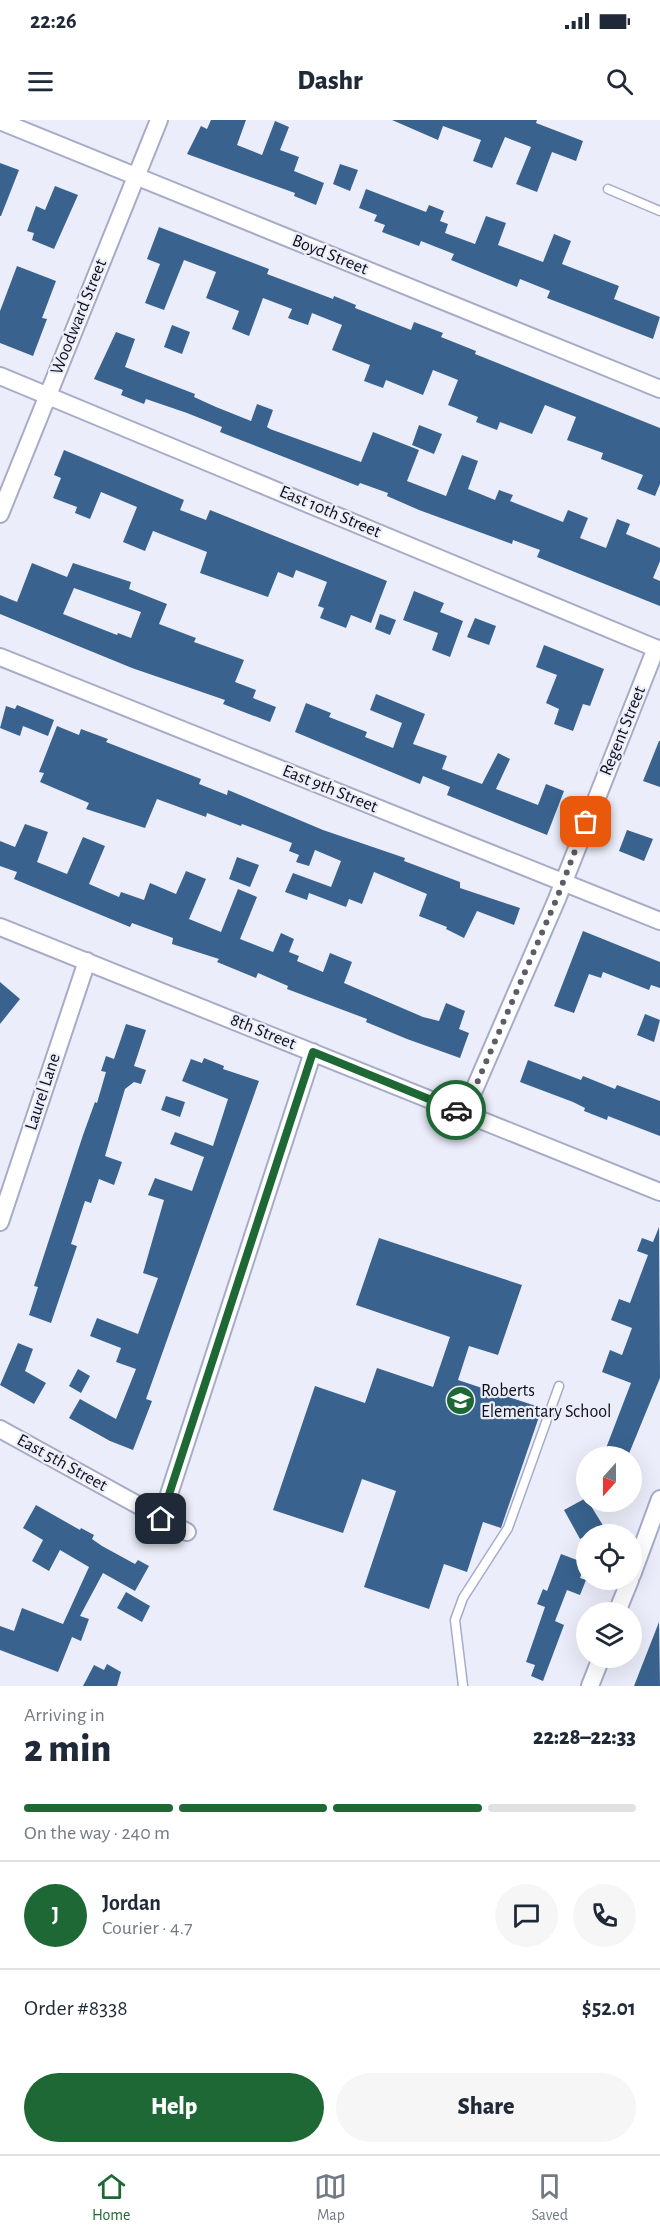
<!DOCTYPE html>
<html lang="en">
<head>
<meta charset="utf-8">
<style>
	:root { --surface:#fff; --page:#f6f6f7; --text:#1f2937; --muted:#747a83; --line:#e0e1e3; --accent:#1e6835 }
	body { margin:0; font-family:"Alegreya Sans",sans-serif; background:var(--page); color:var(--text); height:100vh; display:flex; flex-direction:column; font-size:22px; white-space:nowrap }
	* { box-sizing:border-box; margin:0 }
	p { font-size:20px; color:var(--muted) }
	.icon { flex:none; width:33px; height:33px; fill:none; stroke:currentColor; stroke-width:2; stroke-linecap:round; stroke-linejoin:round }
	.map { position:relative; height:1566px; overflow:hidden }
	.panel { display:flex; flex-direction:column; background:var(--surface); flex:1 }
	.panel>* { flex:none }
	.needle { width:39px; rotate:201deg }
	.fabs { position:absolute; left:576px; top:1326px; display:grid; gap:12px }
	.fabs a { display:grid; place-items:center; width:66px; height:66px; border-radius:50%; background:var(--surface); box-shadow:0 6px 24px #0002; font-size:30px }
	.pin { position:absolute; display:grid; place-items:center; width:51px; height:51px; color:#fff; margin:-26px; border-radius:12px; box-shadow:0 3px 9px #0006 }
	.courier { position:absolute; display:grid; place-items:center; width:60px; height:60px; margin:-30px; border:4px solid #1e6835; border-radius:50%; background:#fff; color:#222; box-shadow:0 2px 8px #0007 }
	.overview em { font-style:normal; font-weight:800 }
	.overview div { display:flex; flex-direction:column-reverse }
	.overview { display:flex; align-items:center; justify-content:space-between; height:102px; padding:0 24px }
	h1 { font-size:39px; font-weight:800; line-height:45px }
	.bar { display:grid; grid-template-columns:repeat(4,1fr); gap:9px 6px; align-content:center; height:72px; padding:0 24px }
	.bar i { height:8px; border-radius:4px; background:var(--line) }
	.bar .current { background:var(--accent) }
	.bar p { grid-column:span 4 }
	.line { display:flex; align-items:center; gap:15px; padding:0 24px; border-top:2px solid var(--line) }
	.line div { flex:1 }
	.round { display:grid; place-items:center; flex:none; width:63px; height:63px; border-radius:32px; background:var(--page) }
	.cta { display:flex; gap:12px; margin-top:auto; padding:12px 24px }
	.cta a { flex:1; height:69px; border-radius:36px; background:var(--accent); color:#fff; font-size:24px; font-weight:800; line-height:69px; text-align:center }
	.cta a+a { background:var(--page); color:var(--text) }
	.status { display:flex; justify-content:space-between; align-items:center; height:42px; padding:0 30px; background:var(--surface); direction:ltr }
	.status svg { height:16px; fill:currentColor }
	header { display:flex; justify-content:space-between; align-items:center; height:78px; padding:0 24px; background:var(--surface); font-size:27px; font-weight:800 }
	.menu { display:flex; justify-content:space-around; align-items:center; height:84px; border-top:2px solid var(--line); background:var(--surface); font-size:16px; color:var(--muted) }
	.menu a { display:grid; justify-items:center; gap:3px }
	.menu .current { color:var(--accent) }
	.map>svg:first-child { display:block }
	.building { fill:#39638e; fill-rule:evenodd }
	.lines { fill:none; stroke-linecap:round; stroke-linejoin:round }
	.service-casing { stroke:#a6acc8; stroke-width:11 }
	.minor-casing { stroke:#a6acc8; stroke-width:20 }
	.service { stroke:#fff; stroke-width:8 }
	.minor { stroke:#fff; stroke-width:16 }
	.done { stroke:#5b5d68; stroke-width:6; stroke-dasharray:0 10.8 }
	.route { stroke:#1e6835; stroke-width:8 }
	.labels { text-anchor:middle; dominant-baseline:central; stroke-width:4.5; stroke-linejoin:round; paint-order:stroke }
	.street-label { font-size:18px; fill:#0e0f19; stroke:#ebeefa }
	.poi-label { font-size:18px; fill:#0e0f19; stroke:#ebeefa; text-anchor:start }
</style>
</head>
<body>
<div class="status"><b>22:26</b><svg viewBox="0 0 49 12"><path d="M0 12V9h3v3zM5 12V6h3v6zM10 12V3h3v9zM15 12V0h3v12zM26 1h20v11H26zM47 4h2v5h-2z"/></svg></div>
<header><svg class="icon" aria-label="menu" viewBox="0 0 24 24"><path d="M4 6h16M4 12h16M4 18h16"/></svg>Dashr<svg class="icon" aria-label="search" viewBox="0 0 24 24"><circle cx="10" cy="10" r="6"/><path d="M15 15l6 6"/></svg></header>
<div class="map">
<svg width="660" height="1566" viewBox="0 0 660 1566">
	<rect width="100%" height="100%" fill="#ebeefa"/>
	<path class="building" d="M211,0H246L237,25L262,35L275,1L289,7L280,30L299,37L294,51L324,63L316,85L294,76L295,73L187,34L201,6L207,9Z
		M392,0H537L536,3L583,21L576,41L552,32L537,72L516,64L531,27L505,17L492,48L473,41L481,20L443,6L438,20Z
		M0,43L19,50L1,96H0Z
		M340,44L358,50L350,71L333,64Z
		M55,66L78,75L54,129L32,120L34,113L27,111L36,86L45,90Z
		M366,69L426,92L429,85L444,91L440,101L448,104L445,113L475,124L486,96L506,103L498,125L543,142L554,114L571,121L562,144L619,166L614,179L660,197L653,219L547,178L550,171L520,159L517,167L451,140L454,134L421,121L419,126L382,112L385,105L374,101L377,95L359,88Z
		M159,107L269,149L267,154L333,179L334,176L356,185L355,188L411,210L414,202L443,213L441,217L476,231L475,234L660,308V364L655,376L637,369L643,355L601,339L603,333L567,320L576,297L545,285L532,314L500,302L497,310L476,302L478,297L448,285L458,260L433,250L423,275L386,260L383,268L364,261L370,245L332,230L342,205L312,193L308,205L288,198L292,189L263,178L249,216L232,209L239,191L206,178L216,152L184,140L164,190L145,183L160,144L147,139Z
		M17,146L56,161L42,198L47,199L33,236L0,223V191Z
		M172,205L190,212L182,234L164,227Z
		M116,212L135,219L125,247L195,274L194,277L216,287L251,301L257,284L273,290L267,307L270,309L361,342L373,312L419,330L407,361L446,376L462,335L478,341L468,369L495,380L499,370L513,375L510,381L563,402L568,390L588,398L580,418L606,428L617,399L630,404L626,414L660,428V441L653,458L660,461V486L537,437L540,430L513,420L512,424L419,390L387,376L388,373L360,363L358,366L220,312L222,307L187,293L146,279L144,284L121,275L123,270L94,259Z
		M419,305L442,314L434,334L412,325Z
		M64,330L184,380L180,390L206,400L210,390L387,461L371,503L351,495L346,508L320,498L324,488L318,486L327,462L296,450L293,458L278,452L268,477L200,453L207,432L153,411L145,431L123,422L137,387L101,372L90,399L75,393L77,387L53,378L61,358L54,355Z
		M32,443L67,457L73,443L131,462L129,469L167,484L159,504L196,518L194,522L244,540L235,562L256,570L253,578L276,587L270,602L223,584L225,580L132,548L0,494V475L17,482ZM74,468L141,492L131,518L118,513L117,515L63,494Z
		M414,471L444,483L440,492L463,501L450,537L432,530L438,513L403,500Z
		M380,494L396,500L390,515L375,509Z
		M475,498L496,506L489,525L467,517Z
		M544,525L604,549L590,586L583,584L573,611L554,604L559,589L546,583L557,555L536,547Z
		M376,574L425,594L413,624L447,636L442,649L482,664L498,633L510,639L496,669L538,685L546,664L564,671L547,715L447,675L450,667L423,656L420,664L295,612L306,583L331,593L329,597L367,612L365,617L393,628L402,603L370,590Z
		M17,585L54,600L48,616L23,606L20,616L0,608L6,586L15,589Z
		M57,606L79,615L81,609L108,619L106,622L201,659L199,664L227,675L228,670L323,710L405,738L404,741L460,762V768L520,788L514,805L477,791L464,818L446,809L447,807L419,796L427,774L374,752L362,784L349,779L346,787L309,773L307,780L285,772L293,753L331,767L341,741L315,730L309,746L296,742L299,735L289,731L292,723L242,704L241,706L207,693L206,697L157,679L145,708L86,689L89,683L40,662L44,653L39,652Z
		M659,621H660V667L643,661Z
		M25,704L48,712L37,742L67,754L83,717L105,726L89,764L119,777L121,772L144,780L150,763L176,774L186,751L206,759L189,799L221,812L238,769L257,777L240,819L273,832L281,813L294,819L289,832L299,836L297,841L323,852L330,833L352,842L344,863L423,897L439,901L446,883L465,891L459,909L469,913L460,938L407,919L366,902L367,899L287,869L288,866L258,853L256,858L217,842L219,839L172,824L173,818L132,803L130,807L14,759L17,752L0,746V721L15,727Z
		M627,710L653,719L644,741L619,731Z
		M237,737L259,745L250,767L229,759Z
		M583,811L660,842V868L651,865L649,870L603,852L601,858L589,854L574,893L554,886Z
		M0,862L20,879L0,904Z
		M645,894L660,900L654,922L637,915Z
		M126,904L146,910L134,946L146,950L141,964L134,962L125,969L105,1036L122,1042L114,1065L99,1059L91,1083L85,1081L71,1124L77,1126L51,1203L29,1195L38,1167L34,1166L83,1015L95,982L97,983L106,952L101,951L106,936L114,939Z
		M204,938L224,946L223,949L259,961L146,1279L152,1281L133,1330L110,1321L69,1298L80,1279L116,1299L136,1249L116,1242L121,1228L90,1216L97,1198L138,1214L158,1158L143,1153L164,1080L148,1075L155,1058L192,1071L204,1037L170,1024L175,1012L213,1026L228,979L182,961L191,939L202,943Z
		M528,940L581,960L583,956L615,969L617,965L660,981V1016L608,996L607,1000L584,991L585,988L573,982L520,962Z
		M166,976L185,982L180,997L161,990Z
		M659,1107L660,1258L628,1336H603L631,1263L602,1252L610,1230L622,1235L632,1208L611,1200L619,1179L630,1183L648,1135L637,1131L642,1118L653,1122Z
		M379,1118L522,1165L498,1235L469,1226L458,1260L542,1288L502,1405L501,1408L483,1402L467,1452L444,1444L429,1489L364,1467L396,1371L362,1359L343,1413L273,1390L315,1266L365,1283L377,1248L433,1267L450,1217L356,1185Z
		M18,1223L33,1229L25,1251L46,1263L34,1284L0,1265Z
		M78,1249L90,1256L81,1273L69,1266Z
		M586,1378L604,1407L580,1419L564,1390Z
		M36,1385L80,1410L81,1408L94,1415L92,1419L102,1426L135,1444L138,1440L149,1446L135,1471L103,1453L80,1496L89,1499L81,1521L72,1517L58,1552L0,1530V1506L14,1511L22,1488L63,1504L89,1447L60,1430L49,1451L32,1441L43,1420L23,1408Z
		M561,1434L585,1443L580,1458L586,1460L580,1475L567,1470L555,1501L564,1505L543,1561L531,1556L535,1545L526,1542L545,1487L537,1484L543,1469L547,1471Z
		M126,1472L150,1486L142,1502L117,1488Z
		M659,1502L660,1566H634Z
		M107,1544L121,1552L117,1566H83L94,1545L104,1550Z"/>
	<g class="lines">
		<defs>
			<path id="service" d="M608,69L660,91
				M463,1566L455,1500L463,1478L508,1408L559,1266"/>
			<path id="minor" d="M0,1L660,269
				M0,256L660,530
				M0,394L159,0
				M0,537L660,801
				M0,807L660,1072
				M464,993L557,779L656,528
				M0,1102L87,841
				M0,1309L187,1412
				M161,1399L313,932
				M632,1455L660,1379
				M617,1492L630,1460
				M590,1566L601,1538"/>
		</defs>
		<use href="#service" class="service-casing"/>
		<use href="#minor" class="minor-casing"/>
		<use href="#service" class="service"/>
		<use href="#minor" class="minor"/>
	</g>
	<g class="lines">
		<path class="done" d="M456,990L464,993L557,778L586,702"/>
		<path class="route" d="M161,1399L313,932L456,990"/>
	</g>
	<defs>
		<symbol id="school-disc" viewBox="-11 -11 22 22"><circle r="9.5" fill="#1e6835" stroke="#ebeefa"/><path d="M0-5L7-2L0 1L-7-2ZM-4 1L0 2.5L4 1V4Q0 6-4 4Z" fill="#fff"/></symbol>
	</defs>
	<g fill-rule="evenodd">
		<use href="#school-disc" x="444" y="1264" width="33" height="33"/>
	</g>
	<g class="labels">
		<g class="street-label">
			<text transform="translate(330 135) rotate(22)">Boyd Street</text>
			<text transform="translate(79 197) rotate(-68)">Woodward Street</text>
			<text transform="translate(330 392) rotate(23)">East 10th Street</text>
			<text transform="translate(623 611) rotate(-68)">Regent Street</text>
			<text transform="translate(330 669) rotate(22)">East 9th Street</text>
			<text transform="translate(263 912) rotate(22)">8th Street</text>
			<text transform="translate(43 972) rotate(-72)">Laurel Lane</text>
			<text transform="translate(62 1343) rotate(29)">East 5th Street</text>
		</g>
		<g class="poi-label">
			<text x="481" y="1271">Roberts<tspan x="481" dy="21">Elementary School</tspan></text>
		</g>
	</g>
</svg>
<div class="fabs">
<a><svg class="needle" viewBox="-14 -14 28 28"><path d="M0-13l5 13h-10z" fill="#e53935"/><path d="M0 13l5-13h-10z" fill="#747a83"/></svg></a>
<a><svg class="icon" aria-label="locate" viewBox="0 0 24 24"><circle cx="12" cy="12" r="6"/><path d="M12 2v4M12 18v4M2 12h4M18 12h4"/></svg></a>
<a><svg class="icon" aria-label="layers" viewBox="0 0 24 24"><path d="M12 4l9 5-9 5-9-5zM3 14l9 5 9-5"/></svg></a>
</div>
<div class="pin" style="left:586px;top:702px;background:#ea580c"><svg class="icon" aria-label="bag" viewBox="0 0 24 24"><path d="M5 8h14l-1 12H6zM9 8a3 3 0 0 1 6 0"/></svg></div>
<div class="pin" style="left:161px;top:1399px;background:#1f2937"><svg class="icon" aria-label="home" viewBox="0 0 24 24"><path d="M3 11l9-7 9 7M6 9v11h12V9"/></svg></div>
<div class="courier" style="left:456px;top:990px"><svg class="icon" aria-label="car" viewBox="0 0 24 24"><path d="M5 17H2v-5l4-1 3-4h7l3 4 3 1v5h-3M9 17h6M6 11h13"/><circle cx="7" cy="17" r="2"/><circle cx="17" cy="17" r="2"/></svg></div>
</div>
<section class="panel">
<div class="overview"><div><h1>2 min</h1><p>Arriving in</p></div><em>22:28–22:33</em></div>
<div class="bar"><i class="current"></i><i class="current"></i><i class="current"></i><i></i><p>On the way · 240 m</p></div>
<div class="line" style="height:108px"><b class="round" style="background:var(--accent);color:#fff">J</b><div><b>Jordan</b><p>Courier · 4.7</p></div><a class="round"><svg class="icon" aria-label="chat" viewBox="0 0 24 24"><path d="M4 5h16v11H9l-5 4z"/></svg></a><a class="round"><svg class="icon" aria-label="phone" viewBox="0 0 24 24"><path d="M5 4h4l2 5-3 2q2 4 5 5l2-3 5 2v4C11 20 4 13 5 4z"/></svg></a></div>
<div class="line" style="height:78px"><div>Order #8338</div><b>$52.01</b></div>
<div class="cta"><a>Help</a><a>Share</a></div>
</section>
<nav class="menu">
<a class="current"><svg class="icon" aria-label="home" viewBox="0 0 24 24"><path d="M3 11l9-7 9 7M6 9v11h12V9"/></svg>Home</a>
<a><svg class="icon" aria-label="map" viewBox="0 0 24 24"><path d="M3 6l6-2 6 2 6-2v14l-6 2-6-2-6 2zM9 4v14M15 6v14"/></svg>Map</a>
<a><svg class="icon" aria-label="saved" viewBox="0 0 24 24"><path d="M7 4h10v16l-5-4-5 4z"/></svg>Saved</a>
</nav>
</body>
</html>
